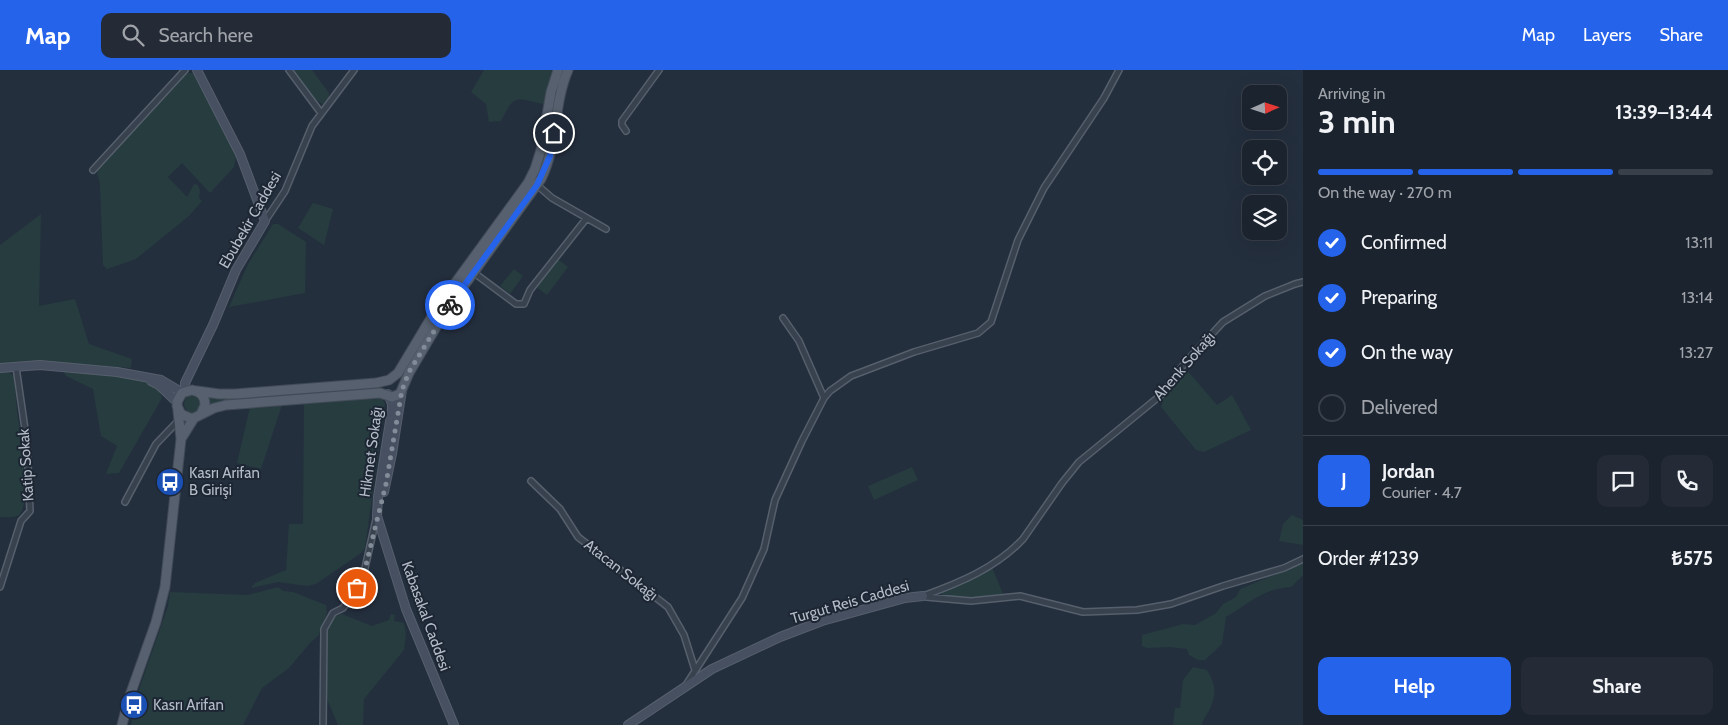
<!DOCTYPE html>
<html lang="en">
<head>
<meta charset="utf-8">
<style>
	:root { --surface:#1b232e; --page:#242b36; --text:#f1f3f6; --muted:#a0a4aa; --line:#39404a; --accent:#2563eb }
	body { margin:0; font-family:Cabin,sans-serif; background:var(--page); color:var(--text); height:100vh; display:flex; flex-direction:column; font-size:19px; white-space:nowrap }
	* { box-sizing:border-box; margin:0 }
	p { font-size:16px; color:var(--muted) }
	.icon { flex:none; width:28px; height:28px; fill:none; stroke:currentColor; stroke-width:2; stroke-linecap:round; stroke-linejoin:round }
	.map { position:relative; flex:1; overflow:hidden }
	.drawer { display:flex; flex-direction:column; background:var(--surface); width:425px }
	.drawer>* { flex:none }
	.needle { width:32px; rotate:87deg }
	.fabs { position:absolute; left:1242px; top:15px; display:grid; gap:10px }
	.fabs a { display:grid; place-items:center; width:45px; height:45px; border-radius:10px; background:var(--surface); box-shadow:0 5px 20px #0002,0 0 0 1px var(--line); font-size:25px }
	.pin { position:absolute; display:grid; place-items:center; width:42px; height:42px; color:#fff; margin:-21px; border:2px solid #fff; border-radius:50%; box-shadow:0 1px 5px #0007 }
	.courier { position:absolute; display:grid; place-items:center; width:50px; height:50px; margin:-25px; border:4px solid #2563eb; border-radius:50%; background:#fff; color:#222; box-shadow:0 1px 6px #0007 }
	.headline em { font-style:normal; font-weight:700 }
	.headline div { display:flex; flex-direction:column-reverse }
	.headline { display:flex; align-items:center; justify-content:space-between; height:85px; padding:0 15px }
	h1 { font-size:32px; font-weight:700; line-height:38px }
	.bar { display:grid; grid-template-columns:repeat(4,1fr); gap:8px 5px; align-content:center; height:60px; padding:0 15px }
	.bar i { height:6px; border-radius:4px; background:var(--line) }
	.bar .on { background:var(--accent) }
	.bar p { grid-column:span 4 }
	.line { display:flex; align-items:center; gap:12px; padding:0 15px; border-top:1px solid var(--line) }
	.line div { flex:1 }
	.round { display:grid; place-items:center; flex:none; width:52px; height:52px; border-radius:10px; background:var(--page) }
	ol { padding:0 15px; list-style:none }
	li { display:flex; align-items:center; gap:15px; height:55px }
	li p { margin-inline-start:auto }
	li .icon { padding:5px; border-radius:50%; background:var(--accent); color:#fff; stroke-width:4 }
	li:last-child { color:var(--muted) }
	li i { width:28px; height:28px; border:2px solid var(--line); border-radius:50% }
	.cta { display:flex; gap:10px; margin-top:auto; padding:10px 15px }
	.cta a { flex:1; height:58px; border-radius:10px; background:var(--accent); color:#fff; font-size:20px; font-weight:700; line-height:58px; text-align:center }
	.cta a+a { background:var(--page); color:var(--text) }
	header { display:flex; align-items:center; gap:30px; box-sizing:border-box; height:70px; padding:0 25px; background:var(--accent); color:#fff }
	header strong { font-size:24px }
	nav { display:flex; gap:28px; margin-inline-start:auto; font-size:18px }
	.search { width:350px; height:45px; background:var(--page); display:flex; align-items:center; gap:12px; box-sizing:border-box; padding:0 18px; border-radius:10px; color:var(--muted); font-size:19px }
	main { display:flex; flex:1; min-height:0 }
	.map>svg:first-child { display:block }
	.green { fill:#263c3f }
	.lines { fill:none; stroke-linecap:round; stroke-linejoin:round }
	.street-casing { stroke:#565f6c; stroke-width:8 }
	.secondary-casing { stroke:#565f6c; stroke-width:10 }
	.primary-casing { stroke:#414a57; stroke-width:11 }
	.street { stroke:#38414e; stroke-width:5 }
	.secondary { stroke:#465061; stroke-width:8 }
	.primary { stroke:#56606e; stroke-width:9 }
	.done { stroke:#828b98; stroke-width:5; stroke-dasharray:0 9 }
	.route { stroke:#2563eb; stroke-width:6 }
	.labels { text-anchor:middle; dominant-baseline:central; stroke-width:4; stroke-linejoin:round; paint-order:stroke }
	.street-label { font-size:15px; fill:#b4bcc9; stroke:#1d2633 }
	.poi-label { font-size:15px; fill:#b4bcc9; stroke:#1d2633; text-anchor:start }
</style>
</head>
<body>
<header>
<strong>Map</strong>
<div class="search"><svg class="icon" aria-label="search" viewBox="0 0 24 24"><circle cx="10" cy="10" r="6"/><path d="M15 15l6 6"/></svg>Search here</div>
<nav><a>Map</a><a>Layers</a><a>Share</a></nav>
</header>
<main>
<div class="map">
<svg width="1303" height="655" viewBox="0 0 1303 655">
	<rect width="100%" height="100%" fill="#242f3e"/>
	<path class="green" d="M293,0H312L329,23V29L324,35L316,30Z
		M484,0H554L546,33L543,34C514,28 515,24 501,51L489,52L486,34L471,22Z
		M189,3H194L197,6L236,87L234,97L210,123L182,93L168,107L187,127L194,114L198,115L200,121L199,128L202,131L189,146L136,189L107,199L103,195L100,115L97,101L185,5Z
		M313,133L333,139L324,175L298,158Z
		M41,144L39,236L75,229L89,274L132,289L131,298L40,291L0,294V175Z
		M273,154H278L306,172L305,223L229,237L248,194Z
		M556,188L568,197L547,225L535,216Z
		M514,199L523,206L510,224L500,216Z
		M1186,299L1217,335L1232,325L1251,360L1204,382L1196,380L1161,337L1164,327Z
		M0,302H8L14,306C15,318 16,330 17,341C20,361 33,431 19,445C14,448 6,447 0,447Z
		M64,302C87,303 130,302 150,313C156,316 159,321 162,328L119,403L106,404L117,376L101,366L93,319L66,306Z
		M382,316L383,320L236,329L210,336L207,326L217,328Z
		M184 334a9 9 0 1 1 18 0a9 9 0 1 1-18 0Z
		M376,328H382L385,334L365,478L361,483L316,514L307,516L278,512L251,518L255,513L286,500L289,454H303L304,334Z
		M282,335L261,399L237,393L250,337Z
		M912,397L918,410L874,430L868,416Z
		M1292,445L1303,450V475L1279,471L1283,454Z
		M1303,493V505L1291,517C1262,519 1250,533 1226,547L1222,574L1205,590H1198L1189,585L1187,579L1170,577L1147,578L1142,576V565L1183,554L1195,555L1216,543L1223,534L1236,527L1240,519Z
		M992,497L1003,524L979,528L942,525L941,522L963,514Z
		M278,517L283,521L293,522L326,535L327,543L318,566L310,573L289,598L262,618L243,655H131L134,634L168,536L170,522L248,525Z
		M342,544L372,556L389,550L391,544L395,545L394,551L404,553L406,564L404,580L364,629L363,655H338L327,629V559L335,547Z
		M1193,597L1207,600C1216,615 1217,625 1209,641C1206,646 1203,649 1202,655H1173L1175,638H1180L1183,610Z"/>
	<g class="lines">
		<defs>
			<path id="street" d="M289,0L321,43
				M626,61L622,55V51L659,0
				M93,100L185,0
				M537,115L552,128L606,159
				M265,151L285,121L312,56L354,0
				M473,202L516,234H524L530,220L586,149
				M783,248L799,271L824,328
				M531,411L560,439L578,467L668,537L684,565L695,600
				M125,432L156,374L179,350
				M0,517L21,451L30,441L27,373L16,297
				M923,526C959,513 996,498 1023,469L1062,413L1079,392L1161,325L1185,293L1223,252L1265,226L1295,214L1303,212
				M926,527L971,531L1020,526L1083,542L1137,540L1171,534L1223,516L1284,498L1303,489
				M686,615L742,528L764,479L775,430L802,371L824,328L830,321L851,306L914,282L978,263L991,252L1018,170L1044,118L1104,28L1119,0
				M323,655L324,559L333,543L343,538L357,518L363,507L376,449"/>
			<path id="secondary" d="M0,298L40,295L117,302L161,310L183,323
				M151,311L159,315L177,332
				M185,321V313L213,255L236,200L265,151L240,84L197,0
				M388,324L392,334V339L378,427L377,446L406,539L454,655
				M384,422L392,384L402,320
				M628,655L712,599L780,567L822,551L905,528L923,526"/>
			<path id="primary" d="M197,321L219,324H235L376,313L389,310L398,303L437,238L528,113L535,99L541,80L551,22L558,0
				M177,336L181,344L190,348H194L214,338L226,335L380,323L392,327L400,324L409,303L445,242L541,109C558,75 553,35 568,0
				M181,369L194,348
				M122,655L129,628L156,552L165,517L181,369L177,332L182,323L192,320C201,322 205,326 205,335L201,344"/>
		</defs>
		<use href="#street" class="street-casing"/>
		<use href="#secondary" class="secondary-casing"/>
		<use href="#primary" class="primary-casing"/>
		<use href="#street" class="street"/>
		<use href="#secondary" class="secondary"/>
		<use href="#primary" class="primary"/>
	</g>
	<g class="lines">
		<path class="done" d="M357,518L363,507L386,414L402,320L409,302L450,235"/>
		<path class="route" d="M450,235L537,115L550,86L554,63"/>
	</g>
	<defs>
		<symbol id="bus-disc" viewBox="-11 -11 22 22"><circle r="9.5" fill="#1a4fb4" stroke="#1d2633"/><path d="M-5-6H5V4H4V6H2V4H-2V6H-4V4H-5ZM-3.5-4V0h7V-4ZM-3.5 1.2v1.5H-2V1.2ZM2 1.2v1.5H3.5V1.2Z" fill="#fff"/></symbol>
	</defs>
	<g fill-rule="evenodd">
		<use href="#bus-disc" x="154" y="396" width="32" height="32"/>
		<use href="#bus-disc" x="118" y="619" width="32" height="32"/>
	</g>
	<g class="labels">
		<g class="street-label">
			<text transform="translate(250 150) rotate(-60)">Ebubekir Caddesi</text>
			<text transform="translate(1184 296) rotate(-49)">Ahenk Sokağı</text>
			<text transform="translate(371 382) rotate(-82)">Hikmet Sokağı</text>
			<text transform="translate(26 395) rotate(-94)">Katip Sokak</text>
			<text transform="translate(621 500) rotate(38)">Atacan Sokağı</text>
			<text transform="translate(850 532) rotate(-16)">Turgut Reis Caddesi</text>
			<text transform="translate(426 546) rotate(70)">Kabasakal Caddesi</text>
		</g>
		<g class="poi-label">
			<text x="189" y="403">Kasrı Arifan<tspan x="189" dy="17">B Girişi</tspan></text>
			<text x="153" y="635">Kasrı Arifan</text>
		</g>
	</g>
</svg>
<div class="fabs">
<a><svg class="needle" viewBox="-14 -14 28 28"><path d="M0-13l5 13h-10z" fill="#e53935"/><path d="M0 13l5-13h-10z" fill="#a0a4aa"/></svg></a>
<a><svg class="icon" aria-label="locate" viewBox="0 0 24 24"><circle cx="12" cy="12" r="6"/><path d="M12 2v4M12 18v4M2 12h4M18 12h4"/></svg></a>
<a><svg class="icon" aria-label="layers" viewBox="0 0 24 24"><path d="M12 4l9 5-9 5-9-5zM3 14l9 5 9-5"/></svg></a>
</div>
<div class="pin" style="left:357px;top:518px;background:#ea580c"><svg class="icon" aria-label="bag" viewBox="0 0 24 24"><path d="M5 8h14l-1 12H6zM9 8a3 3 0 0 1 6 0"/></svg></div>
<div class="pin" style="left:554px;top:63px;background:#1f2937"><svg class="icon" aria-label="home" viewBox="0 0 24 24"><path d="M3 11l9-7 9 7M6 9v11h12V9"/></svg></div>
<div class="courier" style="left:450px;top:235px"><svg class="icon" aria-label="bike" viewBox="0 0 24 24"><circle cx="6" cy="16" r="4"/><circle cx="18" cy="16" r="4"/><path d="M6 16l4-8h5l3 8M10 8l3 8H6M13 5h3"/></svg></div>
</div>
<section class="drawer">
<div class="headline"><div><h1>3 min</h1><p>Arriving in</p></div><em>13:39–13:44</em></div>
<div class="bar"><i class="on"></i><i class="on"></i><i class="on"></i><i></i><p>On the way · 270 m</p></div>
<ol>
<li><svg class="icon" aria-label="check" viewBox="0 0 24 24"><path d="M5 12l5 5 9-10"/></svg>Confirmed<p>13:11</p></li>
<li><svg class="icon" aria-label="check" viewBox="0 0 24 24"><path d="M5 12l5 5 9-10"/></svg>Preparing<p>13:14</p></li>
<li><svg class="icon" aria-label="check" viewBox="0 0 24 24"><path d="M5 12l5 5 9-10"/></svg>On the way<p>13:27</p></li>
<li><i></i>Delivered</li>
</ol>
<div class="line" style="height:90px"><b class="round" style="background:var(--accent);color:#fff">J</b><div><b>Jordan</b><p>Courier · 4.7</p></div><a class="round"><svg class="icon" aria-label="chat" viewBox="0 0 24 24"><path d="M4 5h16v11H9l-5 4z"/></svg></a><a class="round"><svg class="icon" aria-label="phone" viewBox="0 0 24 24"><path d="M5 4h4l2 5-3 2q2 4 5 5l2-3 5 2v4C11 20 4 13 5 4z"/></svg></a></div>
<div class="line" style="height:65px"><div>Order #1239</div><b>₺575</b></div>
<div class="cta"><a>Help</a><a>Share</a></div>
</section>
</main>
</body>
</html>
